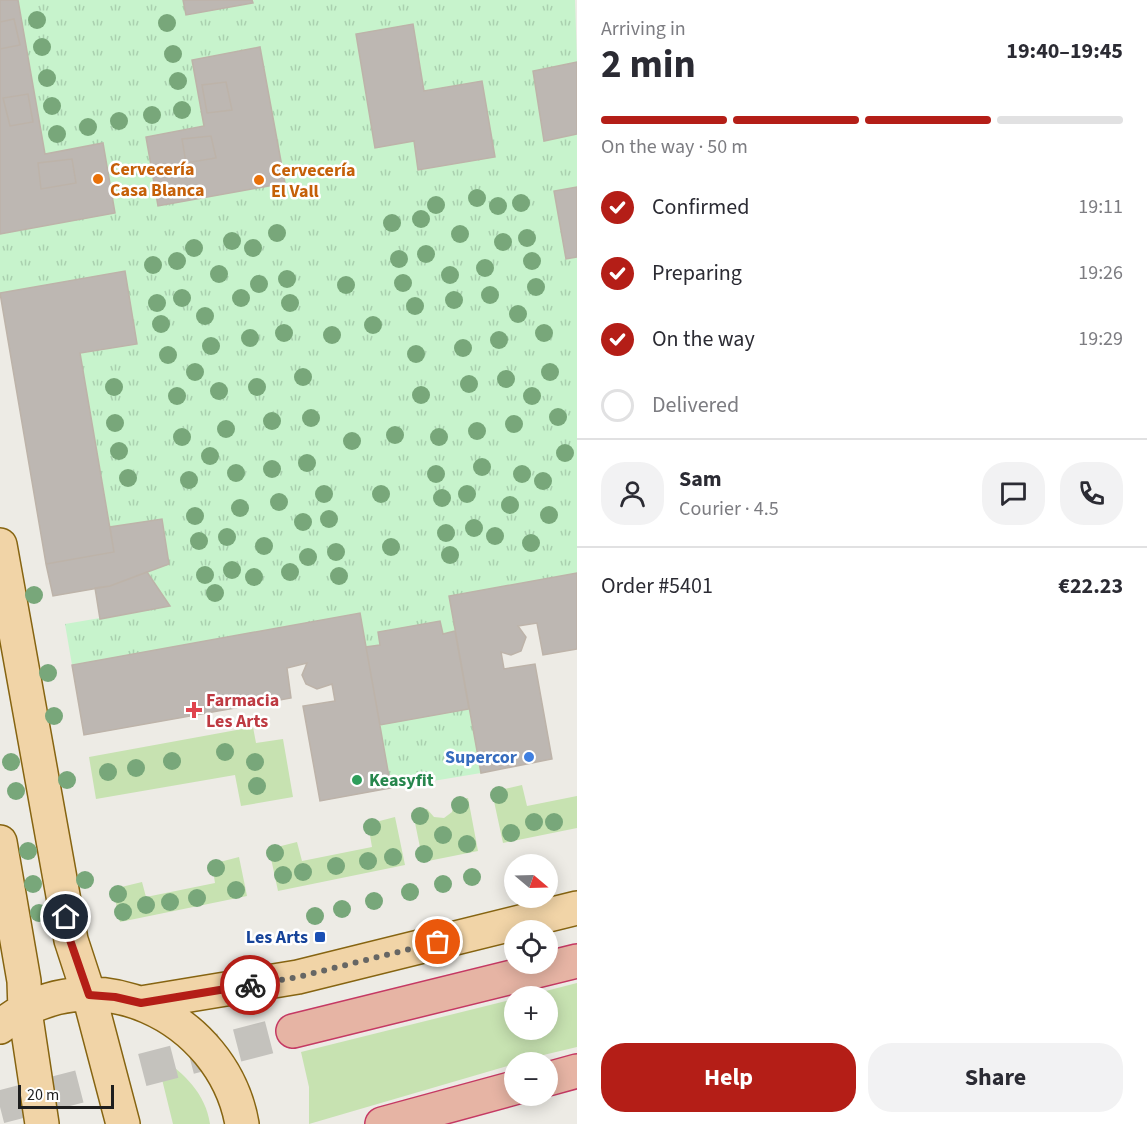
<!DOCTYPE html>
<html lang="en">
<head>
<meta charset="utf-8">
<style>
	:root { --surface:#fff; --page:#f2f2f3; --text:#2b2b33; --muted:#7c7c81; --line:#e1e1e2; --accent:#b41e17 }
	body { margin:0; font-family:"Source Sans 3",sans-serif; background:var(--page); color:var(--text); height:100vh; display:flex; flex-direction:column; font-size:22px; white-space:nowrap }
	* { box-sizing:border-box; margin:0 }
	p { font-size:20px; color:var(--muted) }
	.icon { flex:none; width:33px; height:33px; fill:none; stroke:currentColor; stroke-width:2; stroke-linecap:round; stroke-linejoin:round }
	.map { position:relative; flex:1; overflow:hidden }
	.details { display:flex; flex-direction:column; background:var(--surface); width:570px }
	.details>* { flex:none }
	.needle { width:39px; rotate:109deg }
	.buttons { position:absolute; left:504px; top:854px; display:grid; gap:12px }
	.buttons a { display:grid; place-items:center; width:54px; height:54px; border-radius:50%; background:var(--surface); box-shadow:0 3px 15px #0003; font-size:30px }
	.scale { position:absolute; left:18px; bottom:15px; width:96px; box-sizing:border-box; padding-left:6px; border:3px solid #1e1e1e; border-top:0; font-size:16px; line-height:21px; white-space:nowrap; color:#1e1e1e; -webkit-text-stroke:4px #fff; paint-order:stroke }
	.pin { position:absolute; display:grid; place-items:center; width:51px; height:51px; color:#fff; margin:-26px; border:3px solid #fff; border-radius:50%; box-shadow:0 2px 6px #0007 }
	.courier { position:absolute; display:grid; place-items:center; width:60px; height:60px; margin:-30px; border:4px solid #b41e17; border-radius:50%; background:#fff; color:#222; box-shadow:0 2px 8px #0007 }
	.overview em { font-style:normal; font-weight:700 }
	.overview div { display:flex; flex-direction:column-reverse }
	.overview { display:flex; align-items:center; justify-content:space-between; height:102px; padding:0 24px }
	h1 { font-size:39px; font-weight:700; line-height:45px }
	.bar { display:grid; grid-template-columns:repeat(4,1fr); gap:9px 6px; align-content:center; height:72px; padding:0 24px }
	.bar i { height:8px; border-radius:4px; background:var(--line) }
	.bar .current { background:var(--accent) }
	.bar p { grid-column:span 4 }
	.line { display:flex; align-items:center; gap:15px; padding:0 24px; border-top:2px solid var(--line) }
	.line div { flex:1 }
	.round { display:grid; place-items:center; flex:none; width:63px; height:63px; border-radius:24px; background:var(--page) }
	ol { padding:0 24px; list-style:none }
	li { display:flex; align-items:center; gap:18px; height:66px }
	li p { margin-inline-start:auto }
	li .icon { padding:6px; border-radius:50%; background:var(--accent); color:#fff; stroke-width:4 }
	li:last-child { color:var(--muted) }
	li i { width:33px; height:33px; border:3px solid var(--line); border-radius:50% }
	.primary-button { display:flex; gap:12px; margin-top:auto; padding:12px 24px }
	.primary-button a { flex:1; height:69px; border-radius:24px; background:var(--accent); color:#fff; font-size:24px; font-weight:700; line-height:69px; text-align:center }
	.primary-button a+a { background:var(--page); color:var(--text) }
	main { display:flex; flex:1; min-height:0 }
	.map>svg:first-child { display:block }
	.grass { fill:#c7e2b1 }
	.park { fill:url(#park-tufts); fill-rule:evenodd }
	.building { fill:#bdb7b2; stroke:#bdb3a9; stroke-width:1.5 }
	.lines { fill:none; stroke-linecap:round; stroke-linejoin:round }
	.trunk-tunnel { stroke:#c4c2bd; stroke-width:33; stroke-dasharray:33 16; stroke-linecap:butt }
	.primary-casing { stroke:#866411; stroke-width:36 }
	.trunk-casing { stroke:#c53963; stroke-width:36 }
	.primary { stroke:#f1d4a7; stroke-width:33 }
	.trunk { stroke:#e6b4a4; stroke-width:33 }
	.tree { fill:#78a77a }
	.done { stroke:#666664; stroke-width:6; stroke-dasharray:0 10.8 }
	.route { stroke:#b41e17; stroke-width:8 }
	.food-dot { fill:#e8710a; stroke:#fff; stroke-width:2 }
	.health-dot { fill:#e0444e; stroke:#fff; stroke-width:2 }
	.shop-dot { fill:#3f7fe0; stroke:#fff; stroke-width:2 }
	.leisure-dot { fill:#2e9e5b; stroke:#fff; stroke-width:2 }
	.transit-dot { fill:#1a4fb4; stroke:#fff; stroke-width:2 }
	.labels { text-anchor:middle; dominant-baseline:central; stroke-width:5; stroke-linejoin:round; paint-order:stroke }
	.food-label { font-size:18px; font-weight:bold; fill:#c56008; stroke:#fff; text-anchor:start }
	.health-label { font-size:18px; font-weight:bold; fill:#be3a42; stroke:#fff; text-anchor:start }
	.shop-label { font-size:18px; font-weight:bold; fill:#366cbe; stroke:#fff; text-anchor:end }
	.leisure-label { font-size:18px; font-weight:bold; fill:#27864d; stroke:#fff; text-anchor:start }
	.transit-label { font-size:18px; font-weight:bold; fill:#164399; stroke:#fff; text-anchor:end }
</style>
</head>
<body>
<main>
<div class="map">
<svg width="577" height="1124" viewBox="0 0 577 1124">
	<defs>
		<pattern id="park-tufts" width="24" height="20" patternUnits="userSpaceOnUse" patternTransform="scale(1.5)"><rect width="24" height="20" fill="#c7f3cc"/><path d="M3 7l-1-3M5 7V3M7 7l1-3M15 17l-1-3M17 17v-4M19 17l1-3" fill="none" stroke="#aad0af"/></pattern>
	</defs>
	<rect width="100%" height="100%" fill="#edebe5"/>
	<path class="grass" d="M253,727L256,743L283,739L293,797L241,806L235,775L96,799L89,757Z
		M522,785L527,806L577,796V828L503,843L492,792Z
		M468,798L478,851L423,862L413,813L427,809L434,817L444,818L452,812L453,802Z
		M395,817L405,865L278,891L269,849L297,842L302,861L372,847L368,824Z
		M239,857L247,896L120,922L113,889L142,882L146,897L215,883L212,864Z
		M577,983V1047L514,1062V1064L309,1124V1087L301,1052L514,999V1029H548V996H526Z
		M160,1057C184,1073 206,1094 210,1124H173L157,1059Z"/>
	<path class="park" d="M18,0H183L187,15L253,3L252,0H575L577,62L533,71L544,141L577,134V187L554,191L566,259L577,257V573L449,597L481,773L391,788L360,613L72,665L65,624L170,606L147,572L169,564L162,520L110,527L80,353L137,344L125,271L0,293V234L115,213L103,143L45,154ZM413,25L424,91L482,81L495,157L419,170L414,141L375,148L356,35ZM260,47L285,183L159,205L146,137L204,126L192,60Z"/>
	<path class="building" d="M0,0H18L45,154L103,143L115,213L0,234Z
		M183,0H252L253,3L186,15Z
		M14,19L20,45L0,49V22Z
		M413,24L424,91L482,81L495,157L418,170L414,141L375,148L356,34Z
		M260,47L285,183L158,206L146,137L204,126L192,60Z
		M577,62V134L544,141L533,71Z
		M226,82L232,110L207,113L202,85Z
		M28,94L33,122L10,126L3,98Z
		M211,136L216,158L186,163L182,139Z
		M72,159L76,183L41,189L38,163Z
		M577,187V257L566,259L554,191Z
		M125,271L137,344L80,353L114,552L46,564L0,293Z
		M162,519L169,564L110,586L53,596L46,564L114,552L110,527Z
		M147,572L170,606L100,619L95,588L110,586Z
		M577,573V649L543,655L537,623L518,626L526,637L521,651L511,655L501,652L504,669L535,664L552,759L481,773L449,596Z
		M360,613L391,788L320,801L303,706L335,701L332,684L317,689L306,684L302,675L307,663L287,668L291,698L84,735L72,665Z
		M440,621L443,634L455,631L469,709L380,725L366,647L380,645L378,632Z"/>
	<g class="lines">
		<path class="trunk-tunnel" d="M0,1107L293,1031"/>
		<defs>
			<path id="primary" d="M0,545L71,940L89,995L123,1124
				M0,842L24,981L25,1011L42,1124
				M141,1003L298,977L577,908
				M0,1027C90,951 223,1016 242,1124"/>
			<path id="trunk" d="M293,1031L577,961
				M548,1079L577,1071
				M382,1124L514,1088"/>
		</defs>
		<use href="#primary" class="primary-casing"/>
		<use href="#trunk" class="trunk-casing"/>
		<use href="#primary" class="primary"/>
		<use href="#trunk" class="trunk"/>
	</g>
	<g class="tree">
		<circle cx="37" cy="20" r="9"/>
		<circle cx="167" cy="23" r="9"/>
		<circle cx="42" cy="47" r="9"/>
		<circle cx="173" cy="54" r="9"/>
		<circle cx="47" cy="78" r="9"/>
		<circle cx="178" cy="81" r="9"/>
		<circle cx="52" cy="106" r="9"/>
		<circle cx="182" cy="110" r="9"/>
		<circle cx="152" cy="115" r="9"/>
		<circle cx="119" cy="121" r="9"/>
		<circle cx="88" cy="127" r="9"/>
		<circle cx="57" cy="134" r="9"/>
		<circle cx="477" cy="198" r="9"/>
		<circle cx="521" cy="203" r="9"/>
		<circle cx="436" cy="205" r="9"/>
		<circle cx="498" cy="206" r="9"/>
		<circle cx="421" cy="219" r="9"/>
		<circle cx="392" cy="223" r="9"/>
		<circle cx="277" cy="233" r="9"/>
		<circle cx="460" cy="234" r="9"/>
		<circle cx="527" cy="238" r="9"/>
		<circle cx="232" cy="241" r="9"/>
		<circle cx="503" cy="242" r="9"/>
		<circle cx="194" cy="248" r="9"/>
		<circle cx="253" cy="248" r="9"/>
		<circle cx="426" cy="254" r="9"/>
		<circle cx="399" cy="259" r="9"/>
		<circle cx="177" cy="261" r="9"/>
		<circle cx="532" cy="261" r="9"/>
		<circle cx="153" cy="265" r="9"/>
		<circle cx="485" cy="268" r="9"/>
		<circle cx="219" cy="274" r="9"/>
		<circle cx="450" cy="275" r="9"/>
		<circle cx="287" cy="279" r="9"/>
		<circle cx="403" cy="283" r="9"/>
		<circle cx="259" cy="284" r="9"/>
		<circle cx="346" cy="285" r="9"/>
		<circle cx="536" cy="287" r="9"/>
		<circle cx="490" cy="295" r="9"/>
		<circle cx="182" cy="298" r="9"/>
		<circle cx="241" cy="298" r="9"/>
		<circle cx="454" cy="300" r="9"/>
		<circle cx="157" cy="303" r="9"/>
		<circle cx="290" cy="303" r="9"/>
		<circle cx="415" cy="306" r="9"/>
		<circle cx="518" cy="314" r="9"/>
		<circle cx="205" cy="316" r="9"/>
		<circle cx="161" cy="324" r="9"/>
		<circle cx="373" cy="325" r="9"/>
		<circle cx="284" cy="333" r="9"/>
		<circle cx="544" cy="333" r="9"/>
		<circle cx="332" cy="335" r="9"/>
		<circle cx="250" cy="338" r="9"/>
		<circle cx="499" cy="340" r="9"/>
		<circle cx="211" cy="346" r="9"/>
		<circle cx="463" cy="348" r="9"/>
		<circle cx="416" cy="354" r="9"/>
		<circle cx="168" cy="355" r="9"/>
		<circle cx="195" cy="372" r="9"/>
		<circle cx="550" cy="372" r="9"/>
		<circle cx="303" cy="377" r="9"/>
		<circle cx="506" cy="379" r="9"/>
		<circle cx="469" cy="384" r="9"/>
		<circle cx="114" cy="387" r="9"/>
		<circle cx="257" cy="387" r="9"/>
		<circle cx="219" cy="391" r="9"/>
		<circle cx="421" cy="395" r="9"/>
		<circle cx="177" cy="396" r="9"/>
		<circle cx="532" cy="396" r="9"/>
		<circle cx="558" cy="417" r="9"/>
		<circle cx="311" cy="418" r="9"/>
		<circle cx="272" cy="421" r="9"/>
		<circle cx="115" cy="423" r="9"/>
		<circle cx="514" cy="424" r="9"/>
		<circle cx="226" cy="429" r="9"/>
		<circle cx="477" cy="431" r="9"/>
		<circle cx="395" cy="435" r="9"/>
		<circle cx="182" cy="437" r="9"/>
		<circle cx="439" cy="437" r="9"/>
		<circle cx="352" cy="441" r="9"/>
		<circle cx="119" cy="451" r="9"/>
		<circle cx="565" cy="453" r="9"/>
		<circle cx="210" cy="456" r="9"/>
		<circle cx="307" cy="463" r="9"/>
		<circle cx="482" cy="467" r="9"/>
		<circle cx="272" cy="469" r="9"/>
		<circle cx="236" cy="473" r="9"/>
		<circle cx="436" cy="474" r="9"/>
		<circle cx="522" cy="474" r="9"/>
		<circle cx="128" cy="478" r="9"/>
		<circle cx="189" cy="480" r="9"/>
		<circle cx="543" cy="481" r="9"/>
		<circle cx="324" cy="494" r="9"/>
		<circle cx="381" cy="494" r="9"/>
		<circle cx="467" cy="494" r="9"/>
		<circle cx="442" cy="498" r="9"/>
		<circle cx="279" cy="502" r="9"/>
		<circle cx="510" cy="505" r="9"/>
		<circle cx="240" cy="508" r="9"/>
		<circle cx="549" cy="515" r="9"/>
		<circle cx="195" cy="516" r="9"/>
		<circle cx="329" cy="519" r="9"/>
		<circle cx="303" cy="522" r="9"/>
		<circle cx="474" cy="528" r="9"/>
		<circle cx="446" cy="533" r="9"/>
		<circle cx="495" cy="536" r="9"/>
		<circle cx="227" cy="537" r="9"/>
		<circle cx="199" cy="541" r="9"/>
		<circle cx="531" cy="543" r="9"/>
		<circle cx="264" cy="546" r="9"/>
		<circle cx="391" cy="547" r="9"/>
		<circle cx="336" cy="552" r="9"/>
		<circle cx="450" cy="555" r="9"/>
		<circle cx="308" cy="557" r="9"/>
		<circle cx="232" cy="570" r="9"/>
		<circle cx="290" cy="572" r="9"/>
		<circle cx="205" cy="575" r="9"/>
		<circle cx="339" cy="576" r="9"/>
		<circle cx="254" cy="577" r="9"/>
		<circle cx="215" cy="593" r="9"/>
		<circle cx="34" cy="595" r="9"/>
		<circle cx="48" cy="673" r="9"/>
		<circle cx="54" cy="716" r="9"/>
		<circle cx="225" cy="752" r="9"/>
		<circle cx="172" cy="761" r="9"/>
		<circle cx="11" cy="762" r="9"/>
		<circle cx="255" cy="762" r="9"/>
		<circle cx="136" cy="768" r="9"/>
		<circle cx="108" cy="772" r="9"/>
		<circle cx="67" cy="780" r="9"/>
		<circle cx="257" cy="786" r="9"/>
		<circle cx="16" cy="791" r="9"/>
		<circle cx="499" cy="795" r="9"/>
		<circle cx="460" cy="805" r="9"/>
		<circle cx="420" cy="816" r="9"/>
		<circle cx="534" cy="822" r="9"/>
		<circle cx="554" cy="822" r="9"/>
		<circle cx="372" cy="827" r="9"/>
		<circle cx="511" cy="833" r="9"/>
		<circle cx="443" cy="835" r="9"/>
		<circle cx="467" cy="844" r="9"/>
		<circle cx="28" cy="851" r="9"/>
		<circle cx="275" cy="853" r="9"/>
		<circle cx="424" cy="854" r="9"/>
		<circle cx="393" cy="857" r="9"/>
		<circle cx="368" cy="861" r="9"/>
		<circle cx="336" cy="866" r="9"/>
		<circle cx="216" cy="868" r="9"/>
		<circle cx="303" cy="872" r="9"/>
		<circle cx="283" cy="875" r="9"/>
		<circle cx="472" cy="877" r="9"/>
		<circle cx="85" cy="880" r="9"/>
		<circle cx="33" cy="884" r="9"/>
		<circle cx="443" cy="884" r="9"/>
		<circle cx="236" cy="890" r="9"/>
		<circle cx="410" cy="892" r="9"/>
		<circle cx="118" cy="894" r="9"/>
		<circle cx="197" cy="898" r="9"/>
		<circle cx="374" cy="901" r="9"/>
		<circle cx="170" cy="902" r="9"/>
		<circle cx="146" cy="905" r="9"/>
		<circle cx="342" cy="909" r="9"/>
		<circle cx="123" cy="912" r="9"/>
		<circle cx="39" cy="913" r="9"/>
		<circle cx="315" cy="916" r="9"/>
	</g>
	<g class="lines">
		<path class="done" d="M250,985L298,977L438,942"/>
		<path class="route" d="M66,917L70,940L89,995L115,997L141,1003L250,985"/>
	</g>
	<g class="food-dot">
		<circle cx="98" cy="179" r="6"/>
		<circle cx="259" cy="180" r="6"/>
	</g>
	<path class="health-dot" d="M191 701h6v6h6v6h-6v6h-6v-6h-6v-6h6z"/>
	<circle class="shop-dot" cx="529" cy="757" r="6"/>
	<circle class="leisure-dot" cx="357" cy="780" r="6"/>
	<rect class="transit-dot" x="314" y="931" width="12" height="12" rx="3"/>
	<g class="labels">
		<g class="food-label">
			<text x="110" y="169">Cervecería<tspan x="110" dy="21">Casa Blanca</tspan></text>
			<text x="271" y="170">Cervecería<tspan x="271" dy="21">El Vall</tspan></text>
		</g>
		<g class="health-label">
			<text x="206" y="700">Farmacia<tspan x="206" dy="21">Les Arts</tspan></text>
		</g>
		<g class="shop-label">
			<text x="517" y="757">Supercor</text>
		</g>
		<g class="leisure-label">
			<text x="369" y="780">Keasyfit</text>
		</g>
		<g class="transit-label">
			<text x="308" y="937">Les Arts</text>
		</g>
	</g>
</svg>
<div class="buttons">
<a><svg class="needle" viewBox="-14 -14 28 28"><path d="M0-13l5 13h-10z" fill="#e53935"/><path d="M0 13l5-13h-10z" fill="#7c7c81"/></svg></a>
<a><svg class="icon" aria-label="locate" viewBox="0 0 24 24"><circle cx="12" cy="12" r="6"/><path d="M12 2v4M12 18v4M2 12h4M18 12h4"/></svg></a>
<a>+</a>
<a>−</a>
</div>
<div class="scale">20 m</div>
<div class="pin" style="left:438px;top:942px;background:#ea580c"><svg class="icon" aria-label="bag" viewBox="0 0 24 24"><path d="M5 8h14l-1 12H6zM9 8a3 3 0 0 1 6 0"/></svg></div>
<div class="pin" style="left:66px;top:917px;background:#1f2937"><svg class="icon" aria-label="home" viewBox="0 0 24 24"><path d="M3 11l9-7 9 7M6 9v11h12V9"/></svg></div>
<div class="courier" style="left:250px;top:985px"><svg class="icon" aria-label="bike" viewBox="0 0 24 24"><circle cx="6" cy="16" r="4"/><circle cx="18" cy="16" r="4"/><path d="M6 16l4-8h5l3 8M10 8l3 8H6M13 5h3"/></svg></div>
</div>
<section class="details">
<div class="overview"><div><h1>2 min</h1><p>Arriving in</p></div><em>19:40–19:45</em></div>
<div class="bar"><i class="current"></i><i class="current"></i><i class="current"></i><i></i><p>On the way · 50 m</p></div>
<ol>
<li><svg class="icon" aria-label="check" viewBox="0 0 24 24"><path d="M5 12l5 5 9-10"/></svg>Confirmed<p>19:11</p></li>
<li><svg class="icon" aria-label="check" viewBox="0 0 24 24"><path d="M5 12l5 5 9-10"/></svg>Preparing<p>19:26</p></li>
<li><svg class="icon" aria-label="check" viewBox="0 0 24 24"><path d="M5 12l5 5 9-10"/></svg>On the way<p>19:29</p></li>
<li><i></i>Delivered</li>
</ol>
<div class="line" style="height:108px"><a class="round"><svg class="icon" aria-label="person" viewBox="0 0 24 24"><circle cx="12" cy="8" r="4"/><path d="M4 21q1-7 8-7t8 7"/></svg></a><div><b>Sam</b><p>Courier · 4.5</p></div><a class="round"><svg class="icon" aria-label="chat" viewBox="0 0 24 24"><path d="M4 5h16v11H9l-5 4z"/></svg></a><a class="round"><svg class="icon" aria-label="phone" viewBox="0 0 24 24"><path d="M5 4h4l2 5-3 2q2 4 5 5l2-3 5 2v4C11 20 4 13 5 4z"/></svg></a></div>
<div class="line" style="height:78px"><div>Order #5401</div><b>€22.23</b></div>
<div class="primary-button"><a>Help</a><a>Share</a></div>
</section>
</main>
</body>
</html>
